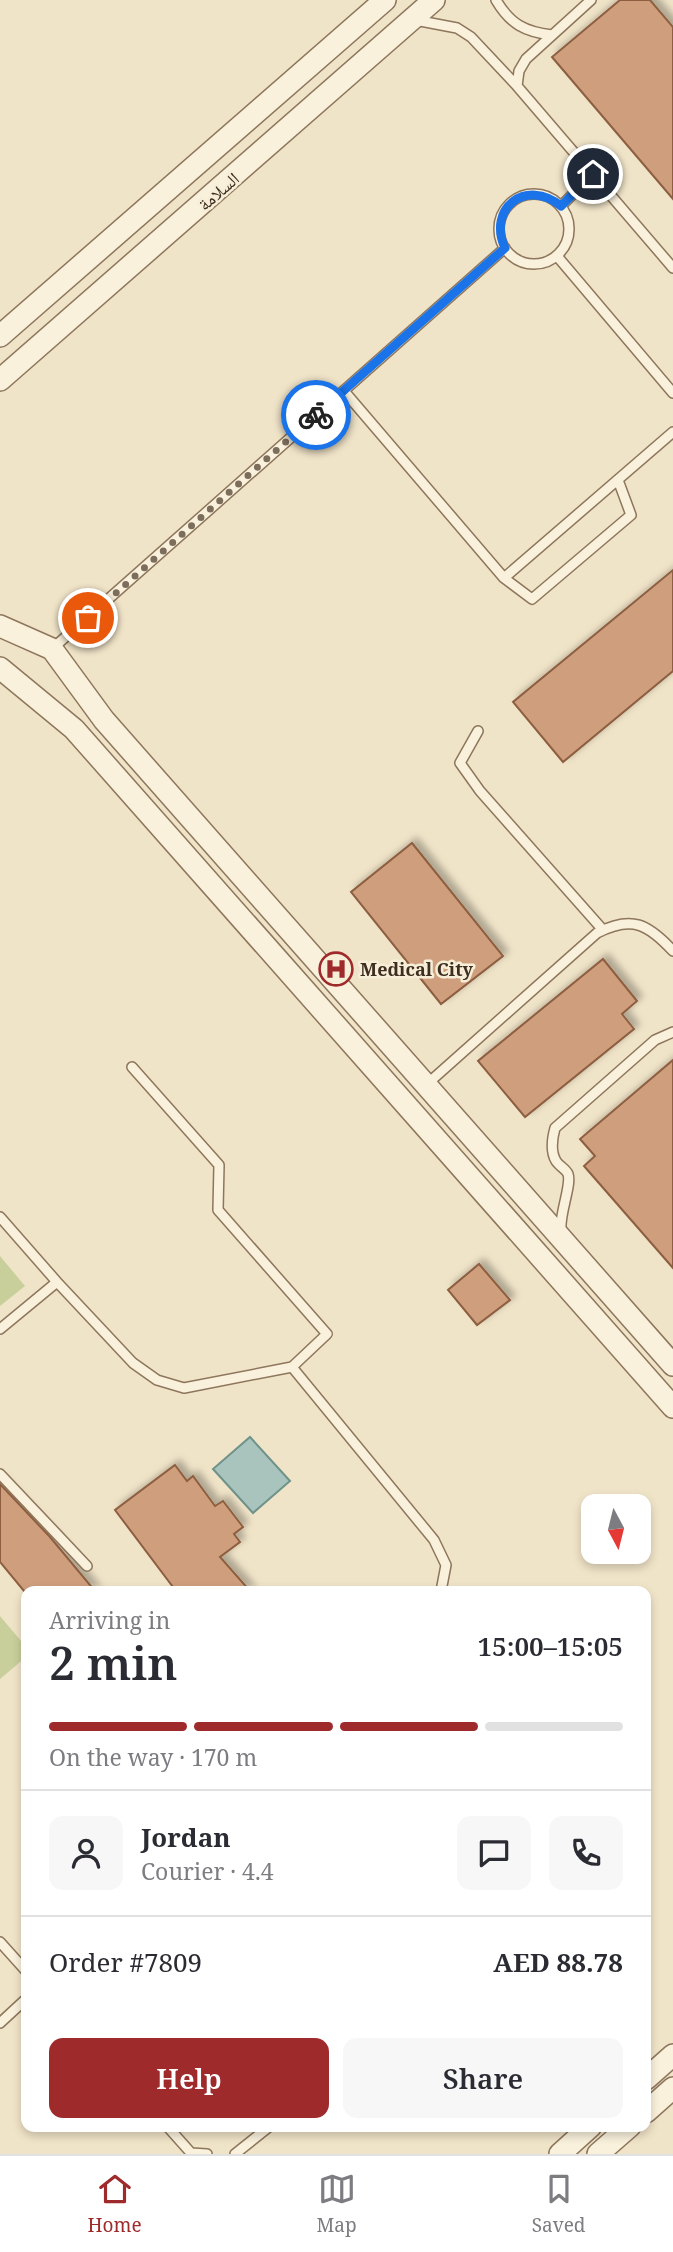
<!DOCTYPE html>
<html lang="en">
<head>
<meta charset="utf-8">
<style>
	:root { --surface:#fff; --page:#f7f7f7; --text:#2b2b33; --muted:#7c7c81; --line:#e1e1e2; --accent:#9e2a2b }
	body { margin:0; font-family:"Noto Serif","Noto Naskh Arabic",serif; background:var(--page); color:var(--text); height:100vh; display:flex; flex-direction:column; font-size:26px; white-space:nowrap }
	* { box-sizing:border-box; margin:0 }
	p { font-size:23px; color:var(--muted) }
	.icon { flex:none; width:38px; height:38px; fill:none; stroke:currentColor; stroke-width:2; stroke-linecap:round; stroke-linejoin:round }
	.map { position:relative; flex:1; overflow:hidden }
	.details { position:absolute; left:21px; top:1586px; width:630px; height:546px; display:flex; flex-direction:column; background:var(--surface); border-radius:14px; box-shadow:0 4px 10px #0003 }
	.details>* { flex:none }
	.needle { width:46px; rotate:173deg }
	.tools { position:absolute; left:581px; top:1494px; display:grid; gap:14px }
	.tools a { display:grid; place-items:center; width:70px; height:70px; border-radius:14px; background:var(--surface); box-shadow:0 4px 10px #0003; font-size:35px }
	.pin { position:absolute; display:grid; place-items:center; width:60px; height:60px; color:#fff; margin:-30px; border:4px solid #fff; border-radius:50%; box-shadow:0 2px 7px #0007 }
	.courier { position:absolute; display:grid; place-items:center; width:70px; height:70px; margin:-35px; border:5px solid #1a73e8; border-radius:50%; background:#fff; color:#222; box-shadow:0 2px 9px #0007 }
	.overview em { font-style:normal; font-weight:600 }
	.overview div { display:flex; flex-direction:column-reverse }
	.overview { display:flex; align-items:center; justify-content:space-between; height:119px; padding:0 28px }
	h1 { font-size:46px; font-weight:600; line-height:52px }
	.bar { display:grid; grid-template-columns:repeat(4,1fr); gap:10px 7px; align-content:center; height:84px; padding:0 28px }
	.bar i { height:9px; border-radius:5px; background:var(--line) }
	.bar .selected { background:var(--accent) }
	.bar p { grid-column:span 4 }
	.line { display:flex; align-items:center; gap:18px; padding:0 28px; border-top:2px solid var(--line) }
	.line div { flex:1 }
	.round { display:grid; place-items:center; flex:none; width:74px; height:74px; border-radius:14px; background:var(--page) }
	.cta { display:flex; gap:14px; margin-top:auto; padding:14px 28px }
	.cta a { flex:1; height:80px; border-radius:14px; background:var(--accent); color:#fff; font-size:28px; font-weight:600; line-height:80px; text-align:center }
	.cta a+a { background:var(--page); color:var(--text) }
	.tabs { display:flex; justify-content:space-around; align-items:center; height:98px; border-top:2px solid var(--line); background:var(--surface); font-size:19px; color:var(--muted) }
	.tabs a { display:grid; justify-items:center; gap:4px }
	.tabs .selected { color:var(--accent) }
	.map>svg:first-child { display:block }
	.green { fill:#c9cf9b }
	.water { fill:#a9c4bc; stroke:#6f938a; stroke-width:2 }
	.building { fill:#cf9f7d; stroke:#8d5f41; stroke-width:2; filter:url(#shadow) }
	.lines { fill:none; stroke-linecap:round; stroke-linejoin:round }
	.service-casing { stroke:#8d765c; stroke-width:12 }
	.tertiary-casing { stroke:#8d765c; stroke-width:24 }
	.service { stroke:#faf1dc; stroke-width:9 }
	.tertiary { stroke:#faf1dc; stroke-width:21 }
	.done { stroke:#7c6e5b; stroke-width:7; stroke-dasharray:0 12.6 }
	.route { stroke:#1a73e8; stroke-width:9 }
	.labels { text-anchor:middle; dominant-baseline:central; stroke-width:5; stroke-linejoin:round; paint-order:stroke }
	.street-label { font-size:18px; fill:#3d2e20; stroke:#f7eed8 }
	.poi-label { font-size:18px; font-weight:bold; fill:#3d2e20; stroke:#f7eed8; text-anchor:start }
</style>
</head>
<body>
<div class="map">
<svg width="673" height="2154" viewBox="0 0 673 2154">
	<defs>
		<filter id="shadow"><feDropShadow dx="5" dy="-5" stdDeviation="3.5" flood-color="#0004"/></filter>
	</defs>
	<rect width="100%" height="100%" fill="#f0e4c8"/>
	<path class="green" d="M0,1256L25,1286L0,1306Z
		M0,1616L26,1647V1657L0,1679Z"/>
	<path class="water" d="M250,1437L290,1481L253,1513L213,1469Z"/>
	<path class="building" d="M620,0H650L673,27V199L552,57Z
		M673,570V671L563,762L513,702Z
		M412,843L503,956L441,1004L351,892Z
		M603,959L637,1001L622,1014L634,1029L525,1117L478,1061Z
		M673,1060V1268L584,1166L595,1156L580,1139Z
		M479,1264L510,1300L477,1325L448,1290Z
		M175,1465L187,1481L193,1476L215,1506L223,1501L243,1527L234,1534L240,1542L220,1557L250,1591H176L115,1510Z
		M0,1484L50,1537L95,1591H24L0,1562Z"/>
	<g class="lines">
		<defs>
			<path id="service" d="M496,0C510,24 525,32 552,35
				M415,20L457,28L471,37L517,86L673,268
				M517,86L519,71L526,59L591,0
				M499 229a35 35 0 1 1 70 0a35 35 0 1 1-70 0Z
				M561,206L593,174
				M557,256L673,393
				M344,391L504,578L673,432
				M504,578L532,599L631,515L618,480
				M53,648L505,248
				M478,731L460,763L480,791L603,930
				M132,1067L219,1165L218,1210L327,1334L292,1367
				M426,1085L597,933C632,915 648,924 673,951
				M0,1217L57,1282L133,1363L157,1380L184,1388L292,1367L434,1540L446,1565L441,1591
				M561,1231C559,1214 572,1185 568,1174C566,1169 559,1166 556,1161C550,1151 552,1139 555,1128L655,1040L673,1032
				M0,1329L57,1282
				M0,1474L87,1566
				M0,1942L26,1971
				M0,2023L26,1999
				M167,2126L191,2153L207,2154
				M235,2154L270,2126"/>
			<path id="tertiary" d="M0,336L385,0
				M0,380L434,0
				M0,626L52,649L104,720L673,1365
				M0,668L74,729L673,1407
				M646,2079L673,2055
				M646,2112L673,2088
				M560,2154L591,2126
				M598,2154L630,2126"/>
		</defs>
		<use href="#service" class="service-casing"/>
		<use href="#tertiary" class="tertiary-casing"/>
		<use href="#service" class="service"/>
		<use href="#tertiary" class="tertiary"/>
	</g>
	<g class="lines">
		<path class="done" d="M88,618L316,415"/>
		<path class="route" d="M316,415L505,248C487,208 526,178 561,206L593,174"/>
	</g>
	<defs>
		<symbol id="hospital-ring" viewBox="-11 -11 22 22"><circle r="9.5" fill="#f7eed8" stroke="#9e2a2b" stroke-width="1.5"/><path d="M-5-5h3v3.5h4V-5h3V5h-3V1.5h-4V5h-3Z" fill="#9e2a2b"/></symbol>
	</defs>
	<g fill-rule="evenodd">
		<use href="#hospital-ring" x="317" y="950" width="38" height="38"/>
	</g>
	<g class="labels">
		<g class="street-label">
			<text transform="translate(218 191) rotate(-41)">السلامة</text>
		</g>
		<g class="poi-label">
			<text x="360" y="969">Medical City</text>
		</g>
	</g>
</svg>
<div class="tools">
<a><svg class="needle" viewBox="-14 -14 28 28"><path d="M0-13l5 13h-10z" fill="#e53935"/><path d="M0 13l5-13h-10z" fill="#7c7c81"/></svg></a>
</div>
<div class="pin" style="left:88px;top:618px;background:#ea580c"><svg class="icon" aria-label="bag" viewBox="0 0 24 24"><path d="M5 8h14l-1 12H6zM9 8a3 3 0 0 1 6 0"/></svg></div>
<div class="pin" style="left:593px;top:174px;background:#1f2937"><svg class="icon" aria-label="home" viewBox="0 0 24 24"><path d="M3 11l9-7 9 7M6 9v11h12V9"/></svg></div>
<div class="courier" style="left:316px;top:415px"><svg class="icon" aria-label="bike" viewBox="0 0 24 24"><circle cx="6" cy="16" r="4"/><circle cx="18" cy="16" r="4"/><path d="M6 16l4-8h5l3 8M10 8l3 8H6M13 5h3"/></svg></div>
<section class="details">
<div class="overview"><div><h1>2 min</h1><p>Arriving in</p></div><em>15:00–15:05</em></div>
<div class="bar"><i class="selected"></i><i class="selected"></i><i class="selected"></i><i></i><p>On the way · 170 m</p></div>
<div class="line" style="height:126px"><a class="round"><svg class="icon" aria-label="person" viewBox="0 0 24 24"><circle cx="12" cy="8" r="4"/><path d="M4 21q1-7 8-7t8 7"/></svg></a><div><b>Jordan</b><p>Courier · 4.4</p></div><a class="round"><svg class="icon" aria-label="chat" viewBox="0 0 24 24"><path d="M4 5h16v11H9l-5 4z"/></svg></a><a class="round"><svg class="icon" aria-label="phone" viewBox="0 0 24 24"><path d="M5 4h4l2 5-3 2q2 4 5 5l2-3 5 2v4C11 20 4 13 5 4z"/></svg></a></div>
<div class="line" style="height:91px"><div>Order #7809</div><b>AED 88.78</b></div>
<div class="cta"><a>Help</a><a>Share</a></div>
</section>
</div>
<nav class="tabs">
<a class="selected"><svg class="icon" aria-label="home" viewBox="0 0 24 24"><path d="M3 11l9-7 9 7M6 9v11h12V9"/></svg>Home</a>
<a><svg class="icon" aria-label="map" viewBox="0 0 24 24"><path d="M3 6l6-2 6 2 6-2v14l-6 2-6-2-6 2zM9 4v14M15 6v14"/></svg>Map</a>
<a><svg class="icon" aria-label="saved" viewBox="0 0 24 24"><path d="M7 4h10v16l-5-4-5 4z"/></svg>Saved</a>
</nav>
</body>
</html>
